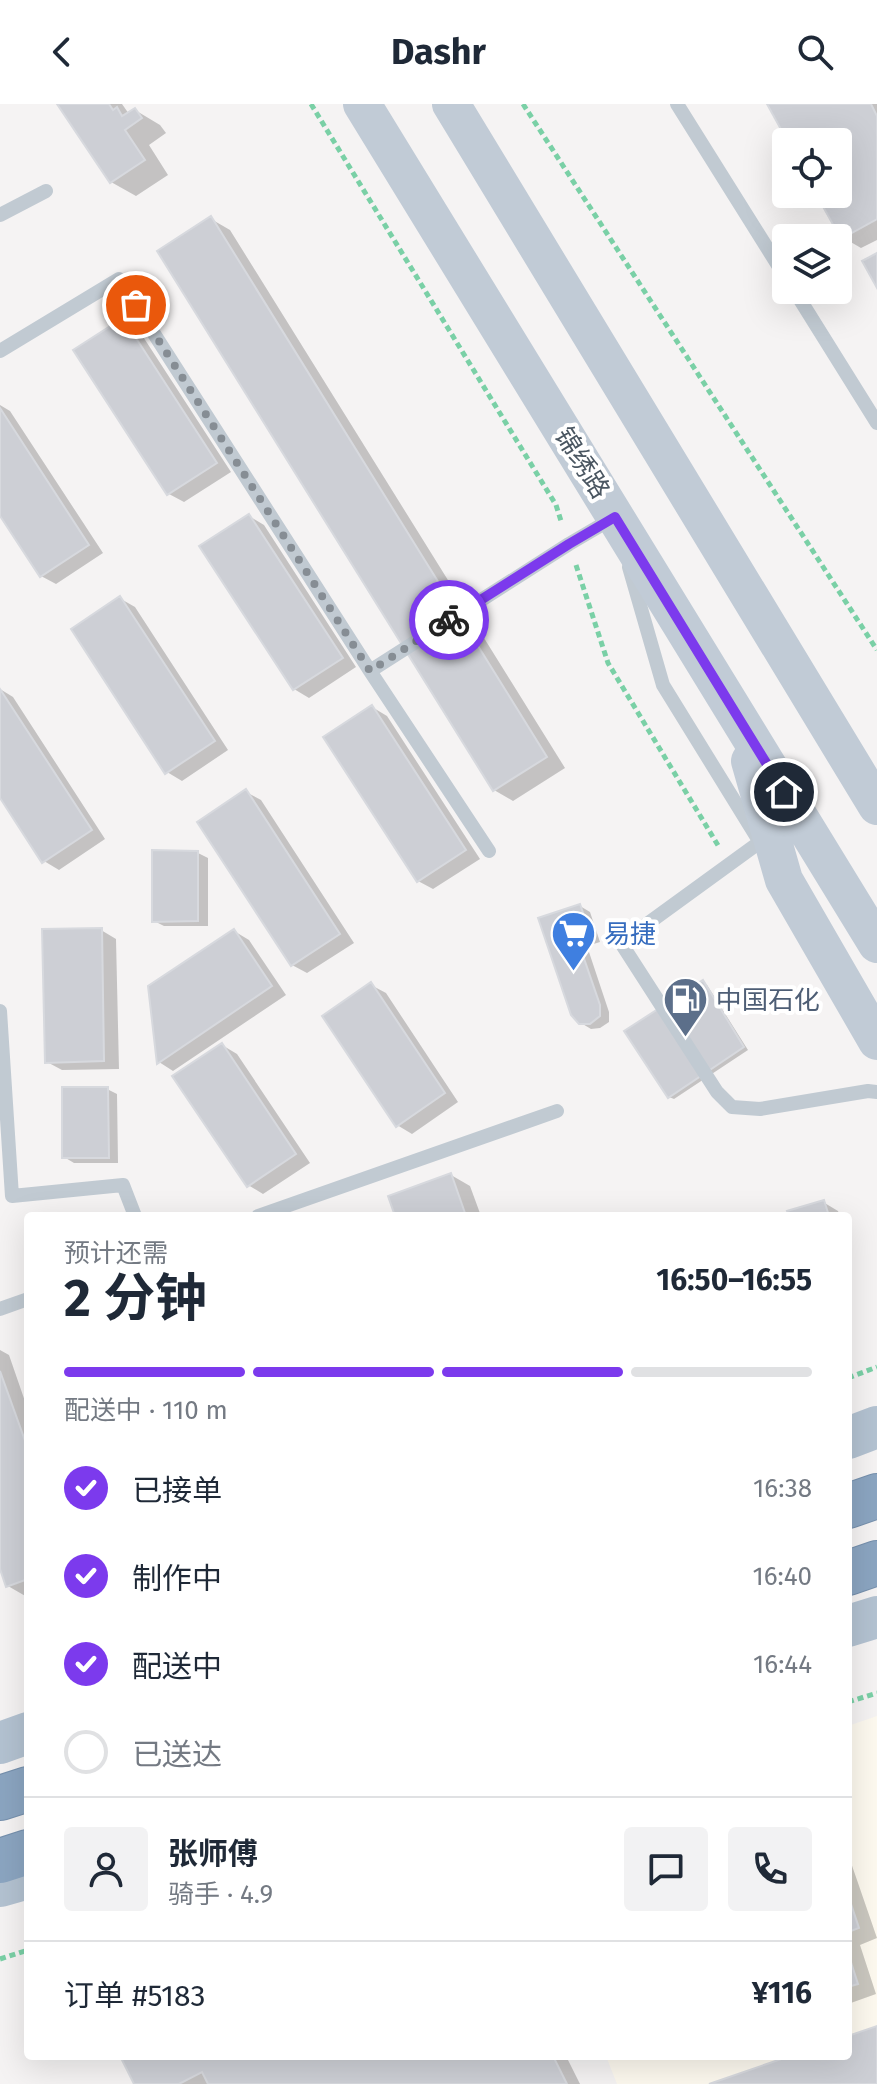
<!DOCTYPE html>
<html lang="zh">
<head>
<meta charset="utf-8">
<style>
	:root { --surface:#fff; --page:#f2f2f3; --text:#1f2937; --muted:#747a83; --line:#e0e1e3; --accent:#7c3aed }
	body { margin:0; font-family:"Fira Sans","Noto Sans SC",sans-serif; background:var(--page); color:var(--text); height:100vh; display:flex; flex-direction:column; font-size:30px; white-space:nowrap }
	* { box-sizing:border-box; margin:0 }
	p { font-size:26px; color:var(--muted) }
	.icon { flex:none; width:44px; height:44px; fill:none; stroke:currentColor; stroke-width:2; stroke-linecap:round; stroke-linejoin:round }
	.map { position:relative; flex:1; overflow:hidden }
	.panel { position:absolute; left:24px; top:1108px; width:828px; height:848px; display:flex; flex-direction:column; background:var(--surface); border-radius:8px; box-shadow:0 8px 32px #0002 }
	.panel>* { flex:none }
	.tools { position:absolute; left:772px; top:24px; display:grid; gap:16px }
	.tools a { display:grid; place-items:center; width:80px; height:80px; border-radius:8px; background:var(--surface); box-shadow:0 8px 32px #0002; font-size:40px }
	.pin { position:absolute; display:grid; place-items:center; width:68px; height:68px; color:#fff; margin:-34px; border:4px solid #fff; border-radius:50%; box-shadow:0 2px 8px #0007 }
	.courier { position:absolute; display:grid; place-items:center; width:80px; height:80px; margin:-40px; border:6px solid #7c3aed; border-radius:50%; background:#fff; color:#222; box-shadow:0 2px 10px #0007 }
	.head em { font-style:normal; font-weight:700 }
	.head div { display:flex; flex-direction:column-reverse }
	.head { display:flex; align-items:center; justify-content:space-between; height:136px; padding:0 40px }
	h1 { font-size:52px; font-weight:700; line-height:60px }
	.bar { display:grid; grid-template-columns:repeat(4,1fr); gap:12px 8px; align-content:center; height:96px; padding:0 40px }
	.bar i { height:10px; border-radius:6px; background:var(--line) }
	.bar .current { background:var(--accent) }
	.bar p { grid-column:span 4 }
	.line { display:flex; align-items:center; gap:20px; padding:0 40px; border-top:2px solid var(--line) }
	.line div { flex:1 }
	.round { display:grid; place-items:center; flex:none; width:84px; height:84px; border-radius:8px; background:var(--page) }
	ol { padding:0 40px; list-style:none }
	li { display:flex; align-items:center; gap:24px; height:88px }
	li p { margin-inline-start:auto }
	li .icon { padding:8px; border-radius:50%; background:var(--accent); color:#fff; stroke-width:4 }
	li:last-child { color:var(--muted) }
	li i { width:44px; height:44px; border:4px solid var(--line); border-radius:50% }
	header { display:flex; justify-content:space-between; align-items:center; height:104px; padding:0 40px; background:var(--surface); font-size:36px; font-weight:700 }
	.map>svg:first-child { display:block }
	.commercial { fill:#fdf9ef }
	.shadow { fill:#0003 }
	.building { fill:#cdcfd5; stroke:#d7d9de; stroke-width:2 }
	.lines { fill:none; stroke-linecap:round; stroke-linejoin:round }
	.highway-casing { stroke:#7690ad; stroke-width:46 }
	.path { stroke:#7ad0a6; stroke-width:5; stroke-dasharray:6 4; stroke-linecap:butt }
	.lane { stroke:#c1cad2; stroke-width:14 }
	.secondary { stroke:#c1cbd6; stroke-width:38 }
	.primary { stroke:#b3c2d1; stroke-width:42 }
	.highway { stroke:#8ba5c1; stroke-width:44 }
	.done { stroke:#868d94; stroke-width:8; stroke-dasharray:0 14.4 }
	.route { stroke:#7c3aed; stroke-width:10 }
	.labels { text-anchor:middle; dominant-baseline:central; stroke-width:8; stroke-linejoin:round; paint-order:stroke }
	.street-label { font-size:26px; fill:#4a5661; stroke:#fff }
	.shop-label { font-size:26px; fill:#366cbe; stroke:#fff; text-anchor:start }
	.service-label { font-size:26px; fill:#4e5e75; stroke:#fff; text-anchor:start }
</style>
</head>
<body>
<header><svg class="icon" aria-label="back" viewBox="0 0 24 24"><path d="M15 5l-7 7 7 7"/></svg>Dashr<svg class="icon" aria-label="search" viewBox="0 0 24 24"><circle cx="10" cy="10" r="6"/><path d="M15 15l6 6"/></svg></header>
<div class="map">
<svg width="877" height="1980" viewBox="0 0 877 1980">
	<rect width="100%" height="100%" fill="#f5f3f3"/>
	<path class="commercial" d="M877,1612V1980H617L606,1952H848V1622Z"/>
	<path class="shadow" d="M59,0H122L129,10L135,6L160,21L166,29L149,41L168,71L136,92L111,78Z
		M769,0H877V136L861,144L842,133L819,90H838V38H790Z
		M211,115L230,126L565,664L513,697L494,686Z
		M123,216L138,225L231,368L184,398L169,390Z
		M0,301L10,307L103,449L56,480L41,472L0,409Z
		M249,412L264,421L356,563L309,594L294,585Z
		M121,495L135,503L228,646L182,677L167,668Z
		M0,585L13,593L105,735L59,766L44,757L0,690Z
		M372,603L387,612L480,755L433,785L418,777Z
		M246,688L261,696L354,839L307,869L292,861Z
		M198,749L208,754V822H164L154,817Z
		M580,802L590,808L600,838L587,842L609,908V918L600,924L591,925L581,919L573,910Z
		M101,826L116,835L119,965L62,966L47,958Z
		M234,827L249,836L286,891L173,967L159,958Z
		M703,879L707,881L748,946L674,995L669,993Z
		M371,881L386,889L458,998L412,1030L397,1021Z
		M222,941L237,950L310,1059L263,1090L248,1081Z
		M107,985L117,990L118,1059H74L64,1053Z
		M451,1071L470,1082L481,1112H397Z
		M823,1098L838,1107L840,1112H791Z
		M0,1246L9,1251L28,1306L27,1493L8,1482L0,1459Z
		M848,1750L877,1834L860,1841L876,1890L848,1900Z
		M122,1952H566L580,1980H136Z"/>
	<path class="building" d="M57,0H109L113,6L117,3L122,12L135,4L142,14L125,26L145,56L110,79Z
		M767,0H871L877,12V115L841,135L816,90H838V38H788Z
		M211,112L547,653L493,687L157,147Z
		M877,149V184L862,157Z
		M123,214L217,359L167,391L73,246Z
		M0,304L89,441L40,473L0,412Z
		M249,410L343,554L293,586L199,442Z
		M120,492L215,637L165,670L71,525Z
		M0,585L92,726L42,759L0,694Z
		M372,601L466,746L417,778L323,633Z
		M246,685L340,830L291,862L197,718Z
		M152,746L198,747V817L152,818Z
		M580,800L591,832L578,837L600,901V912L590,920H579L571,911L538,814Z
		M102,824L104,957L45,959L42,825Z
		M234,825L272,882L157,960L148,882Z
		M703,876L744,943L668,994L624,927Z
		M371,878L445,989L396,1023L322,912Z
		M222,939L296,1050L247,1083L172,972Z
		M62,983H108L109,1054H62Z
		M451,1069L466,1112H395L388,1092Z
		M824,1096L829,1112H789L787,1107Z
		M0,1267L28,1345V1475L6,1483L0,1465Z
		M848,1791L859,1824L848,1828Z
		M848,1849L858,1880L848,1883Z
		M877,1922V1980H709L790,1952H848V1932Z
		M120,1952H553L567,1980H208L202,1968L179,1980H134Z"/>
	<g class="lines">
		<defs>
			<path id="highway" d="M848,1402L877,1392
				M848,1469L877,1459
				M0,1694L28,1685
				M0,1757L28,1748"/>
		</defs>
		<use href="#highway" class="highway-casing"/>
		<path class="path" d="M311,0L556,401L561,417
			M523,0L877,546
			M576,461L608,559L719,743
			M848,1274L877,1263
			M848,1598L877,1589
			M0,1855L28,1846"/>
		<path class="lane" d="M677,0L786,174
			M0,111L46,87
			M794,186L877,319
			M0,247L119,175L370,567L489,747
			M629,463L663,581L758,735
			M370,567L569,440L615,413
			M760,738L621,839L717,988L732,1003L760,1005L868,987L877,988
			M0,907L12,1092L123,1081L135,1112
			M258,1112L557,1007
			M0,1205L28,1195"/>
		<path class="secondary" d="M362,0L877,840
			M451,0L877,702
			M750,657L784,776L877,937"/>
		<path class="primary" d="M848,1334L877,1323
			M848,1522L877,1513
			M0,1639L28,1629
			M0,1782L28,1774"/>
		<use href="#highway" class="highway"/>
	</g>
	<g class="lines">
		<path class="done" d="M136,201L370,567L449,516"/>
		<path class="route" d="M449,516L569,440L615,413L784,688"/>
	</g>
	<defs>
		<symbol id="supermarket-pin" viewBox="-11 -11 22 30"><path d="M0 17L-7.5 6A9.5 9.5 0 1 1 7.5 6Z" fill="#3f7fe0" stroke="#fff"/><path d="M-6-5.5h2.5l.6 2H6L4.5 2H-2.5L-4.4-4H-6ZM-1.5 3.2a1.3 1.3 0 1 0 .1 0ZM3 3.2a1.3 1.3 0 1 0 .1 0Z" fill="#fff"/></symbol>
		<symbol id="fuel-pin" viewBox="-11 -11 22 30"><path d="M0 17L-7.5 6A9.5 9.5 0 1 1 7.5 6Z" fill="#5c6f8a" stroke="#fff"/><path d="M-5.5-6h7V0h2V4h1.3V-2.5L3-4.5l.8-.8L6-3V5H2.5V1h-1V6h-7ZM-4.2-4.7v3.2H.2V-4.7Z" fill="#fff"/></symbol>
	</defs>
	<g fill-rule="evenodd">
		<use href="#supermarket-pin" x="548" y="804" width="51" height="69"/>
		<use href="#fuel-pin" x="660" y="870" width="51" height="69"/>
	</g>
	<g class="labels">
		<g class="street-label">
			<text transform="translate(582 359) rotate(58)">锦绣路</text>
		</g>
		<g class="shop-label">
			<text x="604" y="830">易捷</text>
		</g>
		<g class="service-label">
			<text x="716" y="896">中国石化</text>
		</g>
	</g>
</svg>
<div class="tools">
<a><svg class="icon" aria-label="locate" viewBox="0 0 24 24"><circle cx="12" cy="12" r="6"/><path d="M12 2v4M12 18v4M2 12h4M18 12h4"/></svg></a>
<a><svg class="icon" aria-label="layers" viewBox="0 0 24 24"><path d="M12 4l9 5-9 5-9-5zM3 14l9 5 9-5"/></svg></a>
</div>
<div class="pin" style="left:136px;top:201px;background:#ea580c"><svg class="icon" aria-label="bag" viewBox="0 0 24 24"><path d="M5 8h14l-1 12H6zM9 8a3 3 0 0 1 6 0"/></svg></div>
<div class="pin" style="left:784px;top:688px;background:#1f2937"><svg class="icon" aria-label="home" viewBox="0 0 24 24"><path d="M3 11l9-7 9 7M6 9v11h12V9"/></svg></div>
<div class="courier" style="left:449px;top:516px"><svg class="icon" aria-label="bike" viewBox="0 0 24 24"><circle cx="6" cy="16" r="4"/><circle cx="18" cy="16" r="4"/><path d="M6 16l4-8h5l3 8M10 8l3 8H6M13 5h3"/></svg></div>
<section class="panel">
<div class="head"><div><h1>2 分钟</h1><p>预计还需</p></div><em>16:50–16:55</em></div>
<div class="bar"><i class="current"></i><i class="current"></i><i class="current"></i><i></i><p>配送中 · 110 m</p></div>
<ol>
<li><svg class="icon" aria-label="check" viewBox="0 0 24 24"><path d="M5 12l5 5 9-10"/></svg>已接单<p>16:38</p></li>
<li><svg class="icon" aria-label="check" viewBox="0 0 24 24"><path d="M5 12l5 5 9-10"/></svg>制作中<p>16:40</p></li>
<li><svg class="icon" aria-label="check" viewBox="0 0 24 24"><path d="M5 12l5 5 9-10"/></svg>配送中<p>16:44</p></li>
<li><i></i>已送达</li>
</ol>
<div class="line" style="height:144px"><a class="round"><svg class="icon" aria-label="person" viewBox="0 0 24 24"><circle cx="12" cy="8" r="4"/><path d="M4 21q1-7 8-7t8 7"/></svg></a><div><b>张师傅</b><p>骑手 · 4.9</p></div><a class="round"><svg class="icon" aria-label="chat" viewBox="0 0 24 24"><path d="M4 5h16v11H9l-5 4z"/></svg></a><a class="round"><svg class="icon" aria-label="phone" viewBox="0 0 24 24"><path d="M5 4h4l2 5-3 2q2 4 5 5l2-3 5 2v4C11 20 4 13 5 4z"/></svg></a></div>
<div class="line" style="height:104px"><div>订单 #5183</div><b>¥116</b></div>
</section>
</div>
</body>
</html>
